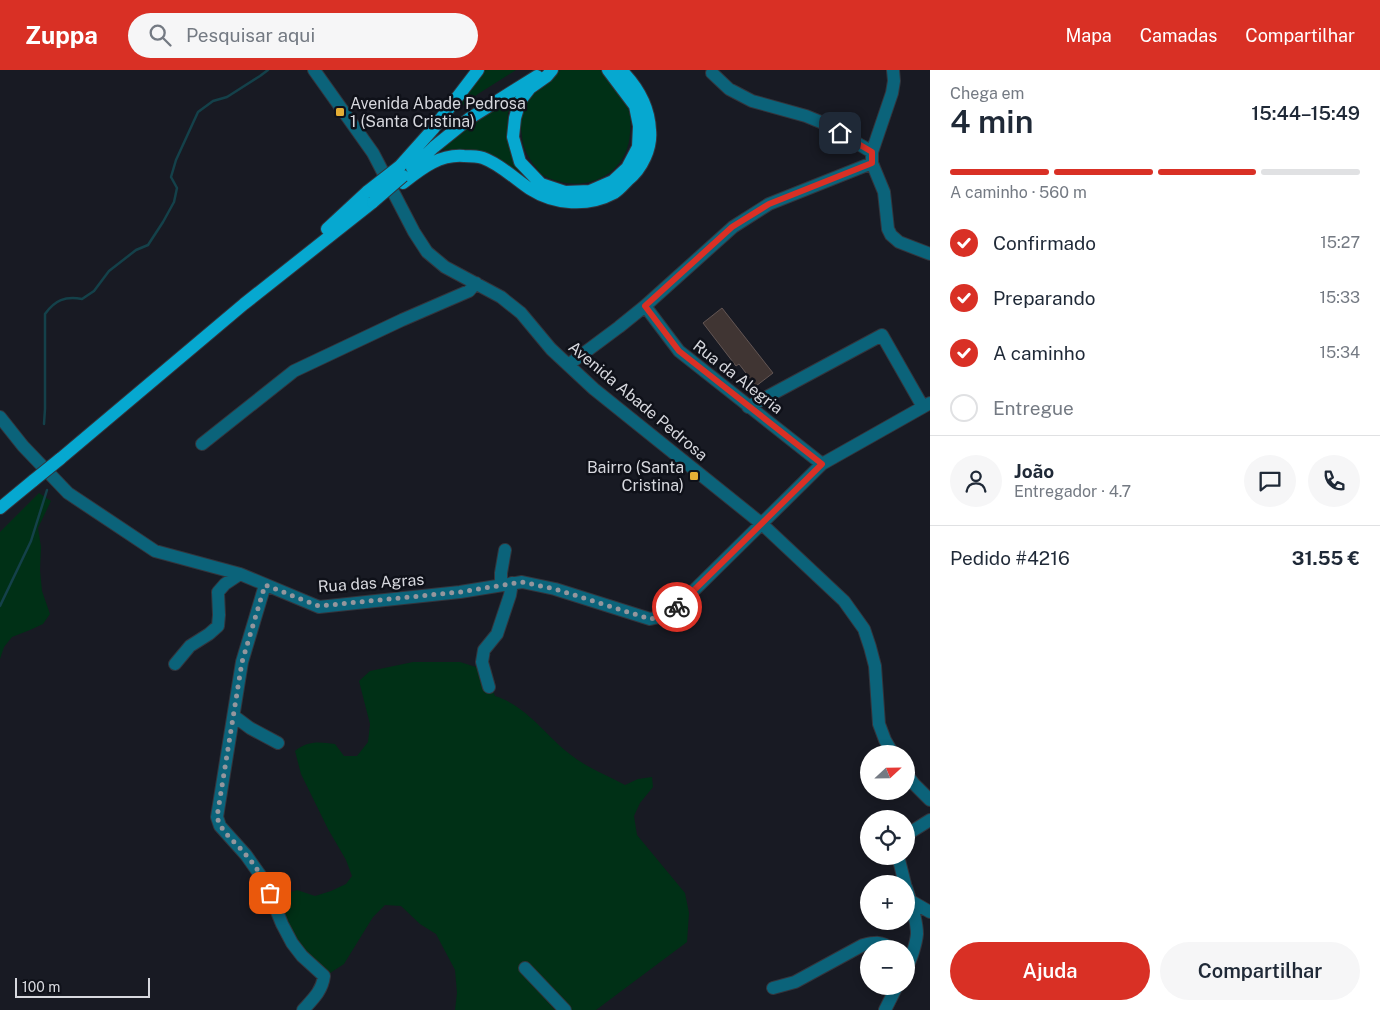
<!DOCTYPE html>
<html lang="pt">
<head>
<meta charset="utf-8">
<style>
	:root { --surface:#fff; --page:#f6f6f7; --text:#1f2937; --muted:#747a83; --line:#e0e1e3; --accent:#d93025 }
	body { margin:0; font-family:"Public Sans",sans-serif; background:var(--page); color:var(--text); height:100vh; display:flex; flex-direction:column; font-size:19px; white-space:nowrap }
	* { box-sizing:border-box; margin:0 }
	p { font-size:16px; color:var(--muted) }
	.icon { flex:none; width:28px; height:28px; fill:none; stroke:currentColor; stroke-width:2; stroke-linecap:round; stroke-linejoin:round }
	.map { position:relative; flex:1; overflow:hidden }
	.sheet { display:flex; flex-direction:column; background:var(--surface); width:450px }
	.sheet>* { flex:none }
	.needle { width:32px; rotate:68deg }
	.buttons { position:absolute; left:860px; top:675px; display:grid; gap:10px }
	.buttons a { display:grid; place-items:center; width:55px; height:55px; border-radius:50%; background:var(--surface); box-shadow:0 2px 8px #0003; font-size:25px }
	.scale { position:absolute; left:15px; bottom:12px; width:135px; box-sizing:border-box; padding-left:5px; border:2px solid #d7d8de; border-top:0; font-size:14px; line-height:18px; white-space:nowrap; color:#d7d8de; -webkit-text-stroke:4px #0f1119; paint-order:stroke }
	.pin { position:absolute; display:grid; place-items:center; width:42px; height:42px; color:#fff; margin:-21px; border-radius:10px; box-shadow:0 2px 8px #0006 }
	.courier { position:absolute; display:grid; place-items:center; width:50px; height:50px; margin:-25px; border:4px solid #d93025; border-radius:50%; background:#fff; color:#222; box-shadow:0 1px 6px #0007 }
	.head em { font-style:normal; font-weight:600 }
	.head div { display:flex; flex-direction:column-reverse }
	.head { display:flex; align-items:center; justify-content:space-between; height:85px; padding:0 20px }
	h1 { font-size:32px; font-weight:600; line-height:38px }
	.bar { display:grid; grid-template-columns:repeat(4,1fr); gap:8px 5px; align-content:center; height:60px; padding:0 20px }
	.bar i { height:6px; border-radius:4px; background:var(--line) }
	.bar .selected { background:var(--accent) }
	.bar p { grid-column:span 4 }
	.line { display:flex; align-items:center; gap:12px; padding:0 20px; border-top:1px solid var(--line) }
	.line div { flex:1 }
	.round { display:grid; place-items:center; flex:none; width:52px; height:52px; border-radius:26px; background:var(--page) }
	ol { padding:0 20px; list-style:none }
	li { display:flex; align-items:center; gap:15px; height:55px }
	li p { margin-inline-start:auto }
	li .icon { padding:5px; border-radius:50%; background:var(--accent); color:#fff; stroke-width:4 }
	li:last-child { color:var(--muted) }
	li i { width:28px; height:28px; border:2px solid var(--line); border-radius:50% }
	.cta { display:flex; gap:10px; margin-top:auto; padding:10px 20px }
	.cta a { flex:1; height:58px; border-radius:30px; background:var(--accent); color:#fff; font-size:20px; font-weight:600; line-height:58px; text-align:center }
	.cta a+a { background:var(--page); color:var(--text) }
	header { display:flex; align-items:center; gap:30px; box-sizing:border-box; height:70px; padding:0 25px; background:var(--accent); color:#fff }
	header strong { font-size:24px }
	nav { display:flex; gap:28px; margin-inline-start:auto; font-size:18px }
	.search { width:350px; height:45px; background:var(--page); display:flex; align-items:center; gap:12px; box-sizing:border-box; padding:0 18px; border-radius:28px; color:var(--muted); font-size:19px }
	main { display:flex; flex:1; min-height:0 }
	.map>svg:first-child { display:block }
	.green { fill:#003016 }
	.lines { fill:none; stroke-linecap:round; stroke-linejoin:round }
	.stream { stroke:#14414a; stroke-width:2.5 }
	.building { fill:#403533; stroke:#635654 }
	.minor-casing { stroke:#33353d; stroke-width:14 }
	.major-casing { stroke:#33353d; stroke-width:14 }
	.minor { stroke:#0b637a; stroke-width:12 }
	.major { stroke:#06a8d0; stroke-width:12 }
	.major-bridge-casing { stroke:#33353d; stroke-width:14; stroke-linecap:butt }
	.major-bridge { stroke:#06a8d0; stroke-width:12 }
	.done { stroke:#94969d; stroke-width:5; stroke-dasharray:0 9 }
	.route { stroke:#d93025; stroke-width:6 }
	.poi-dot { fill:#e4ae35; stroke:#0f1119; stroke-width:2 }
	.labels { text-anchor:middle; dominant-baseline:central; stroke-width:5; stroke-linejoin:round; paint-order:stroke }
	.poi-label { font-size:16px; fill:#d7d8de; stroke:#0f1119; text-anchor:start }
	.street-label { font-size:16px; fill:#d7d8de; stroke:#0f1119 }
</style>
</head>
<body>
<header>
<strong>Zuppa</strong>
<div class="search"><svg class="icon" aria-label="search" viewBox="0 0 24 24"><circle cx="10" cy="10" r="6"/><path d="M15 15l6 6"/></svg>Pesquisar aqui</div>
<nav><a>Mapa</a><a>Camadas</a><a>Compartilhar</a></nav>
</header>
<main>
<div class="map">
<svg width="930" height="940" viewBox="0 0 930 940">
	<rect width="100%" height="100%" fill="#181a23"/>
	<path class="green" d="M481,0H516L478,24L443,50Z
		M561,0H600C607,8 623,26 627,36C631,45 631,54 630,62C629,99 595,120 561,112C554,110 546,108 540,103C538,100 536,97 533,94C530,89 526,83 524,77C522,71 522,65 521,59C518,33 540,11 561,0Z
		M520,21L508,42L507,64L529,109C515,99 501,88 485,83C470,78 453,79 438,80Z
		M39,423L51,431L38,458L41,477L40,500L42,521L50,544L43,554L30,560L12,567L4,577L0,589V462Z
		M413,592H460L476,597L490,613L495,626C527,636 545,665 571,685C586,697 608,706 625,715L638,709L652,707L653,717L640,733L634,746L637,765L685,823L689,843L687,872L596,940H571L520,900L555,940H455L457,923L455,900L436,864L420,854L401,836L385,835L373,847L344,894L327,905L301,878L281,838L282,825L297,820L315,826L331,821L346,814L352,806L346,790L328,759L301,704L295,681C308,670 320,672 335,674L344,686H357L368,672L370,654L359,611L370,601Z"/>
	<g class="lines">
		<path class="stream" d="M44,354L45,339V244C55,230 65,226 82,229L94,221L109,201L136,180L148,175L163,152L174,132L177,118L171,107L176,90L198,42L213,31L227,27L260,6L268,0
			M0,536L31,471L47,420"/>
	</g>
	<path class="building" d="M722,238L773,303L756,316L739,294L736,296L703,253Z"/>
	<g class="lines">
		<defs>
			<path id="minor" d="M314,0L373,83L414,162L427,182L445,197L501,227L521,243L551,279L594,319L762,454L844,531L864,559L870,577L875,596L879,654L885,670L893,684
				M893,0L894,11L892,23L872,82V93L884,122L888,159L891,165L899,172L930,184
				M712,3L729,19L752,31L806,46L823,53L872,82
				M645,236L679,281L822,394
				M568,295L619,257L645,236L733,157L769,134L872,93
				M748,337L882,265L923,337
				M0,347L23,376L68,423L155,481L240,504L319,537L460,522L522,512L555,519L650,549L669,545L822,394L930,333
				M202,374L294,301L402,250L469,221L476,213
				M265,515L242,592L217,747L220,756L246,785L265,812L282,854L292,873L302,886L324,906C322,921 313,929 303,940
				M501,515V503L505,480
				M175,594L190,576L209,564L218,556L219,545L218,522L225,514L240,504
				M489,617L482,592L484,580L497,564L510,525L512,513
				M234,646L250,658L278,673
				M906,703L914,714L930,730
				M906,765L930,750
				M898,786L905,814
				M906,817C910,829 917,852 917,864C916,874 911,890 906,899
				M911,831L930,842
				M525,898L565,940
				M773,918L795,912L863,875C876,872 881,871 893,879
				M885,940L897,916"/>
			<path id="major" d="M552,0L547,6L530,18L520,31L515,48L513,67L520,92L541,114L565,122L590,121L613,111L627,98L638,77L639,56L635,36L608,0
				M400,96L433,59L478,0
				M412,98L434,77L470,48L537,6
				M403,113C421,99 439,84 464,86C470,86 477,86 483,88C500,94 515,109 530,119C555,135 588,137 614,123C619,120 624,114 628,110C642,99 652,78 650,60C649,37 637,16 621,0
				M327,159L368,121
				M60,389L244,234L373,132
				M0,438L34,410"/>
		</defs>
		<use href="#minor" class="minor-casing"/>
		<use href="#major" class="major-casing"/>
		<use href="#minor" class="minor"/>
		<use href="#major" class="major"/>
		<defs>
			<path id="major-bridge" d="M368,121L400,96
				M373,132L403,106
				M34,410L60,389"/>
		</defs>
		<use href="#major-bridge" class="major-bridge-casing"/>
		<use href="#major-bridge" class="major-bridge"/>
	</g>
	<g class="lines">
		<path class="done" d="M270,823C264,810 256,796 246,785C236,772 222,764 217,747L242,592L265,515L319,536L460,522L522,512L555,519L650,549L669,545L677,537"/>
		<path class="route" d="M677,537L822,394L679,281L645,236L732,157L769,134L872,93V82L840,63"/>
	</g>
	<g class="poi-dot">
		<rect x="335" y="37" width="10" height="10" rx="2.5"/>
		<rect x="689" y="401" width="10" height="10" rx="2.5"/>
	</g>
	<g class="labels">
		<g class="poi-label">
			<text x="350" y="33">Avenida Abade Pedrosa<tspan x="350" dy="18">1 (Santa Cristina)</tspan></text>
			<text x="684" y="397" text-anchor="end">Bairro (Santa<tspan x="684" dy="18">Cristina)</tspan></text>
		</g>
		<g class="street-label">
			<text transform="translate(738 307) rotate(38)">Rua da Alegria</text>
			<text transform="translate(638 331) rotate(40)">Avenida Abade Pedrosa</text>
			<text transform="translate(371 513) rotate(-4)">Rua das Agras</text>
		</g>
	</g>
</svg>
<div class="buttons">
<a><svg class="needle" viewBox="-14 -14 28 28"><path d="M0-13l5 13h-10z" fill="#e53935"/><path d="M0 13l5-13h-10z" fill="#747a83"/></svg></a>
<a><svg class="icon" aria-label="locate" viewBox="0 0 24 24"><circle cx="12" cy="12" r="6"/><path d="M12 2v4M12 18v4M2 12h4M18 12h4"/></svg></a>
<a>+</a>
<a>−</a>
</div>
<div class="scale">100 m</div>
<div class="pin" style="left:270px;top:823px;background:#ea580c"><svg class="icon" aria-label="bag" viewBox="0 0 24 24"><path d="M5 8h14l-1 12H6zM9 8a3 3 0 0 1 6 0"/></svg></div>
<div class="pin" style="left:840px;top:63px;background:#1f2937"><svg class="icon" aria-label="home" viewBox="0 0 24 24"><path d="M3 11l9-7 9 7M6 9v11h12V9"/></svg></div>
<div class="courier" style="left:677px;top:537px"><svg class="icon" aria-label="bike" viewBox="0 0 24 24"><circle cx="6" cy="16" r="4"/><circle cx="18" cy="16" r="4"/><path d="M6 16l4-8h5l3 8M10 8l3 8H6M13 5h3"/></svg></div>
</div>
<section class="sheet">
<div class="head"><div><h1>4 min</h1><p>Chega em</p></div><em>15:44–15:49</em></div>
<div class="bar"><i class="selected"></i><i class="selected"></i><i class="selected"></i><i></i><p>A caminho · 560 m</p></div>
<ol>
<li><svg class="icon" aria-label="check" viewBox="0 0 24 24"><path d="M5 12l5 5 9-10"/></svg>Confirmado<p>15:27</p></li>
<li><svg class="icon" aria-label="check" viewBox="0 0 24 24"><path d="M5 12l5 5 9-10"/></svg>Preparando<p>15:33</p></li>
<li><svg class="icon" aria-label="check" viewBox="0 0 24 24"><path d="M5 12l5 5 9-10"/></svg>A caminho<p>15:34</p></li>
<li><i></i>Entregue</li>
</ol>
<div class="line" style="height:90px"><a class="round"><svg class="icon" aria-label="person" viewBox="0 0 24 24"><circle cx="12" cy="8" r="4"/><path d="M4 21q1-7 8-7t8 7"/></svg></a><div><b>João</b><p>Entregador · 4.7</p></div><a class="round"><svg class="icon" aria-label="chat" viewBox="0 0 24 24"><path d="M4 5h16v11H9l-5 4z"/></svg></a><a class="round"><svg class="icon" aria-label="phone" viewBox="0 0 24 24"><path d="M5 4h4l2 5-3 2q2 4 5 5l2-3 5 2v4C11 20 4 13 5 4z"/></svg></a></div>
<div class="line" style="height:65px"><div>Pedido #4216</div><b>31.55 €</b></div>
<div class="cta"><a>Ajuda</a><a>Compartilhar</a></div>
</section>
</main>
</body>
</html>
